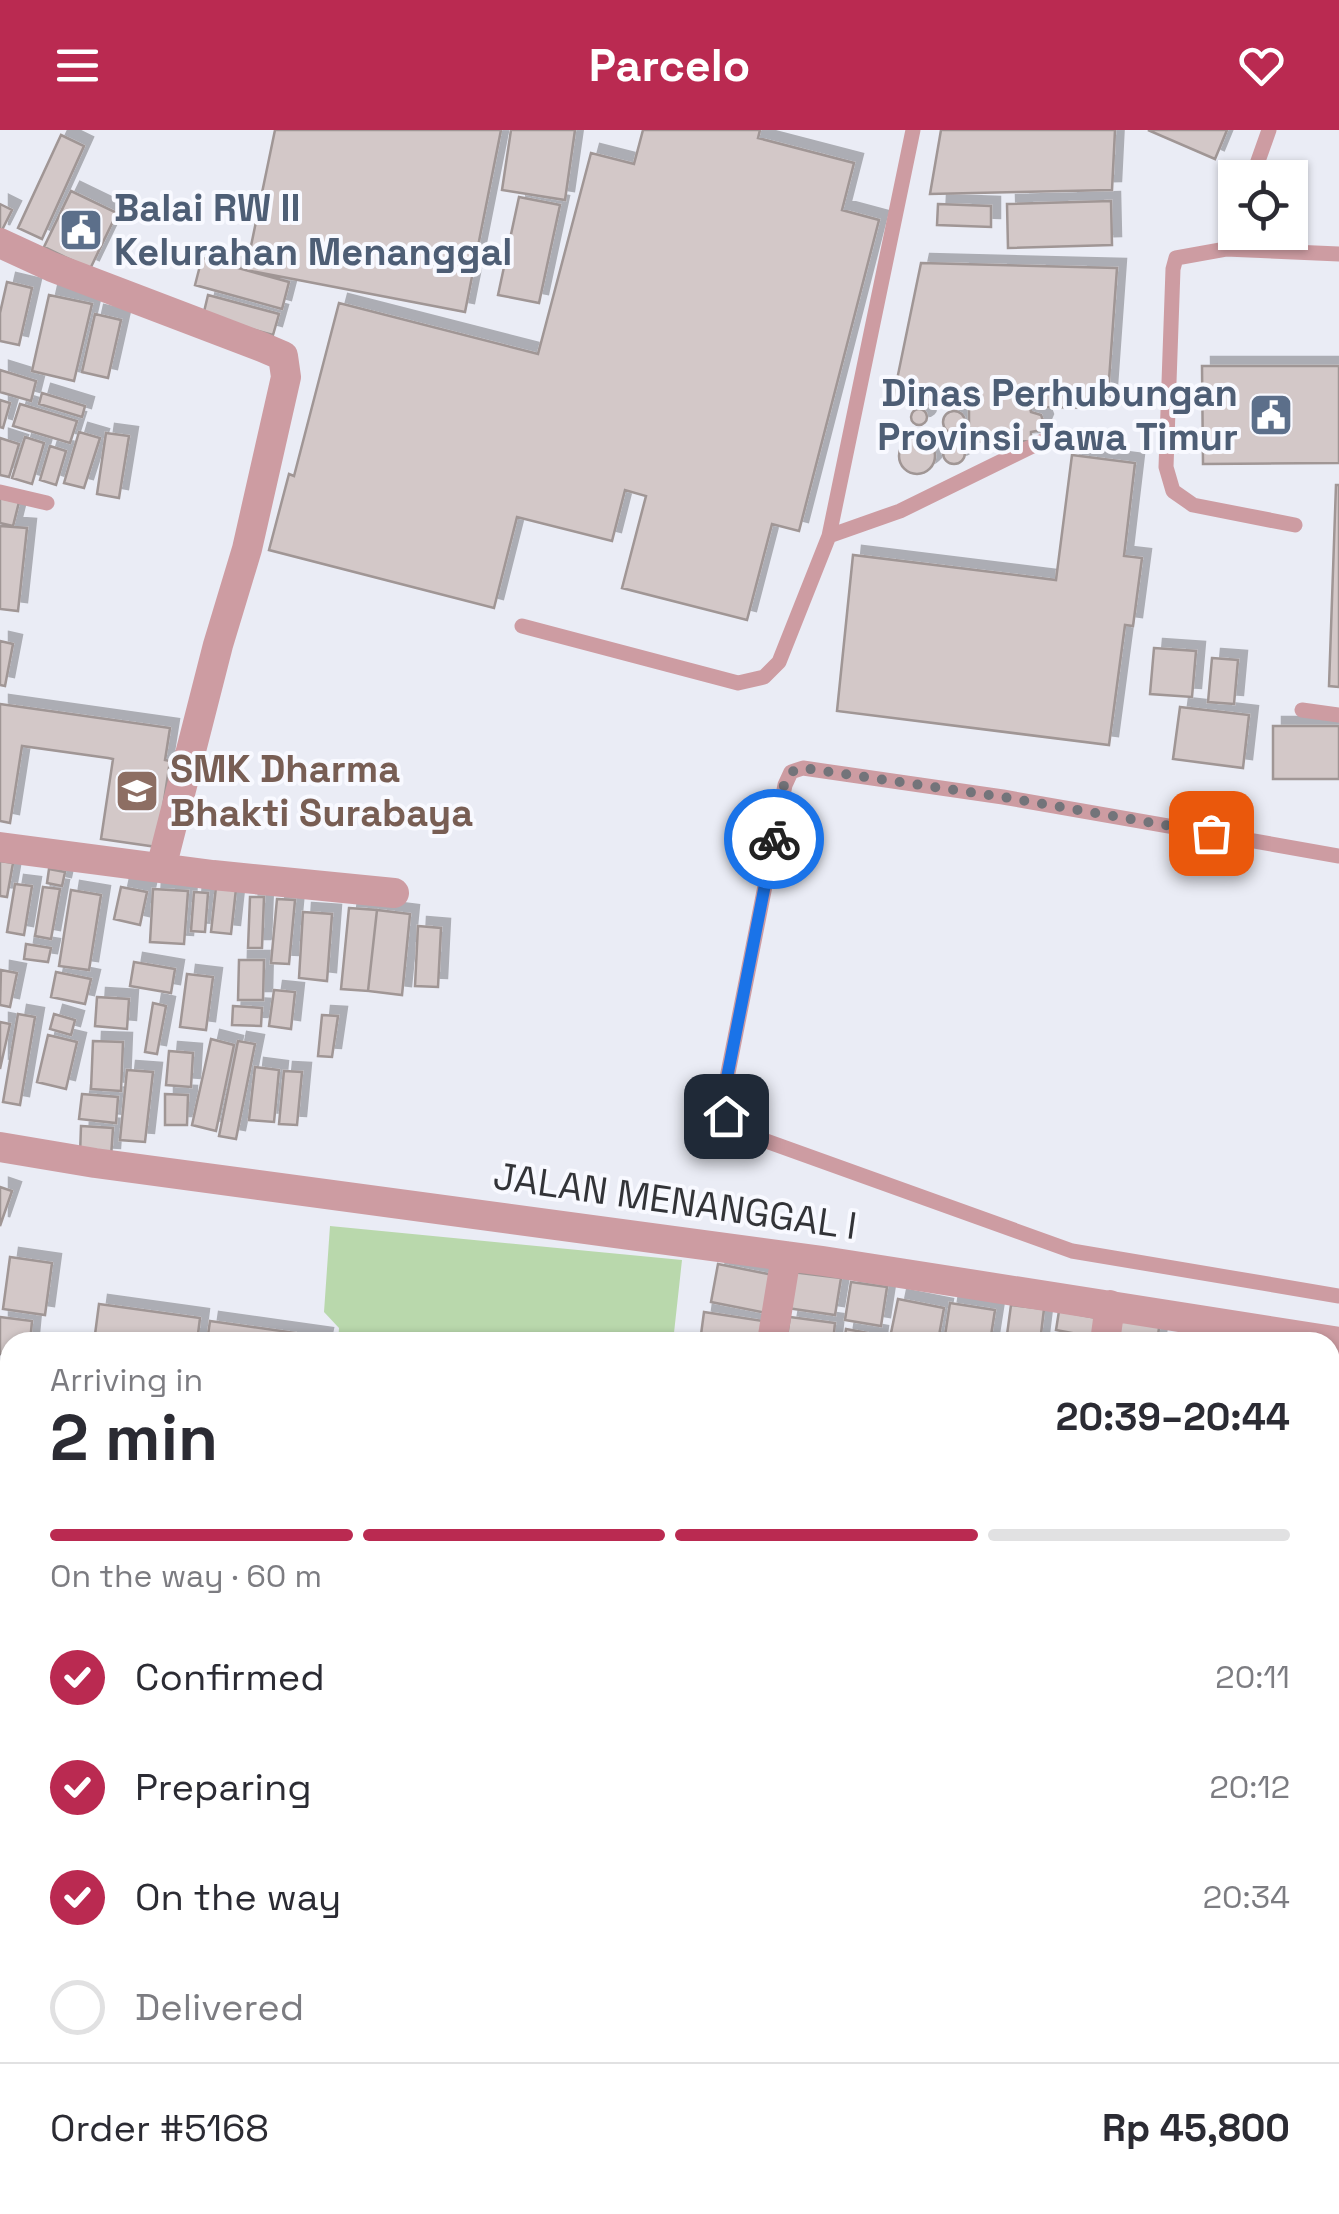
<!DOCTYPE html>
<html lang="en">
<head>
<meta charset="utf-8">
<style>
	:root { --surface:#fff; --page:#f2f2f3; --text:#2b2b33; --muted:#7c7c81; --line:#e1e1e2; --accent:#ba2a51 }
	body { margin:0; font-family:"Space Grotesk",sans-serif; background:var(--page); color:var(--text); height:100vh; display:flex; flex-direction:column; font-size:38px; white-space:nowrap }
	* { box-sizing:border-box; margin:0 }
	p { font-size:32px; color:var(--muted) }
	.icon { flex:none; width:55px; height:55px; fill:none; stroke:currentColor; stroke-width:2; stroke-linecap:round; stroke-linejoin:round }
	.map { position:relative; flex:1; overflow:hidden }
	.side { position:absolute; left:0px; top:1202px; width:1340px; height:882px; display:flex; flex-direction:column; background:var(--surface); border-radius:30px 30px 0 0; box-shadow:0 2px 8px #0004 }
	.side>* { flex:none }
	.tools { position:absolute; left:1218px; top:30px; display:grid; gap:20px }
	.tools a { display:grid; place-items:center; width:90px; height:90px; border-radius:0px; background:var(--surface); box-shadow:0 2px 8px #0004; font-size:50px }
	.pin { position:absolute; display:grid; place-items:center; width:85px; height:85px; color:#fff; margin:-42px; border-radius:20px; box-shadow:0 5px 15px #0006 }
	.courier { position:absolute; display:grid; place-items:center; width:100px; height:100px; margin:-50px; border:8px solid #1a73e8; border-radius:50%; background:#fff; color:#222; box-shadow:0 2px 12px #0007 }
	.summary em { font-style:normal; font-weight:700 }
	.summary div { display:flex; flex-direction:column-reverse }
	.summary { display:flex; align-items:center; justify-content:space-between; height:170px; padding:0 50px }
	h1 { font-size:65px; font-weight:700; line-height:75px }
	.bar { display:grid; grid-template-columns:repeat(4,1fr); gap:15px 10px; align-content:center; height:120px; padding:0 50px }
	.bar i { height:12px; border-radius:8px; background:var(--line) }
	.bar .current { background:var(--accent) }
	.bar p { grid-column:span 4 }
	.line { display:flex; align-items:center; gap:25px; padding:0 50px; border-top:2px solid var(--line) }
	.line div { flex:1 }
	ol { padding:0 50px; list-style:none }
	li { display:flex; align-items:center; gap:30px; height:110px }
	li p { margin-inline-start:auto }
	li .icon { padding:10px; border-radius:50%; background:var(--accent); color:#fff; stroke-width:4 }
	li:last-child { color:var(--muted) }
	li i { width:55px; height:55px; border:5px solid var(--line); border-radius:50% }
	header { display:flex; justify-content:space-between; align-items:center; height:130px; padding:0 50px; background:var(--accent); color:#fff; font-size:45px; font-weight:700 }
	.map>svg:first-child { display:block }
	.green { fill:#b9d8ac }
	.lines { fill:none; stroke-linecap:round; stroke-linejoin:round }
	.stream { stroke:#8ecee3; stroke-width:10 }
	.building { fill:#d3c8c8; stroke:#a09695; stroke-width:2.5; filter:url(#shadow) }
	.lane { stroke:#cd9ca2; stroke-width:15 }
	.street { stroke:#cd9ca2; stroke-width:30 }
	.done { stroke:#73747a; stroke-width:10; stroke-dasharray:0 18 }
	.route { stroke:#1a73e8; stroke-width:12 }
	.labels { text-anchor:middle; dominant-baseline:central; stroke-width:8; stroke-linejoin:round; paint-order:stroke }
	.service-label { font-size:38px; font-weight:bold; fill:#4e5e75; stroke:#f8f9ff; text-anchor:start }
	.education-label { font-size:38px; font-weight:bold; fill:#785e54; stroke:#f8f9ff; text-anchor:start }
	.street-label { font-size:38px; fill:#333438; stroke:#f8f9ff }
</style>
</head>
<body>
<header><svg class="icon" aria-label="menu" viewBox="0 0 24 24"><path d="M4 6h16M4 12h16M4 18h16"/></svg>Parcelo<svg class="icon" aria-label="heart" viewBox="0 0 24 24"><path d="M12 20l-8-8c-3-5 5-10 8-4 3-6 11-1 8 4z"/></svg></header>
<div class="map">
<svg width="1339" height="2084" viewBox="0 0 1339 2084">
	<defs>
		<filter id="shadow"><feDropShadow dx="9" dy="-9" stdDeviation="0" flood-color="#0004"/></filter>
	</defs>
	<rect width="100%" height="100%" fill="#eaecf5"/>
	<path class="green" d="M330,1096L682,1130L673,1212H338L339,1198L324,1182Z
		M1330,1483L1339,1484V1783L1330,1781Z
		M616,2075H743L741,2084H643Z"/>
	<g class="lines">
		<path class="stream" d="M0,1905L10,1907
			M572,2075L599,2084"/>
	</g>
	<path class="building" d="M275,0H501L465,182L246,140Z
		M511,0H575L565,70L502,60Z
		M643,0H760L758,8L854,33L842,80L879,90L799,401L772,394L747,490L622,458L646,366L625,360L612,411L517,387L494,478L269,420L289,344L294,346L339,173L538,224L591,23L634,34Z
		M941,0H1115L1112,60L930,64Z
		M1148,0H1227L1215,29Z
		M61,5L84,16L42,109L18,98Z
		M71,61L117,83L90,139L44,117Z
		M519,67L560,75L539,173L498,165Z
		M1111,71L1112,115L1008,118L1007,74Z
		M0,74L12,80L0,104Z
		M938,74L991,76V97L937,95Z
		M202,128L289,152L282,179L195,155Z
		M921,133L1117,138L1107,278L1030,277L1031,282L1041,285L1044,293L1041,300L1031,302V311L969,312V276L892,274Z
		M7,152L32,158L19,215L0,211V183Z
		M49,165L92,174L74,251L32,241Z
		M208,165L279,184L273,205L203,186Z
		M95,184L121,190L108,248L82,242Z
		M1202,236H1339V333L1203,334Z
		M0,240L36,251L31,271L0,262Z
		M42,263L85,276L82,287L39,274Z
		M0,270L10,273L3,298L0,297Z
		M20,274L77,291L70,313L13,296Z
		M911 287a8 8 0 1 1 16 0a8 8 0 1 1-16 0Z
		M943 292a11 11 0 1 1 22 0a11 11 0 1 1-22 0Z
		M79,302L100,308L84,358L64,353Z
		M106,303L129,306L119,368L97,364Z
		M25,307L44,313L32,354L12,348Z
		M0,308L19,314L9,347L0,345Z
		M899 326a18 18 0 1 1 36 0a18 18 0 1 1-36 0Z
		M943 323a11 11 0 1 1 22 0a11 11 0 1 1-22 0Z
		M50,316L66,321L56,355L40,350Z
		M1072,325L1135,333L1124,426L1142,428L1133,496L1125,495L1109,615L837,581L853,425L1056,450Z
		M1336,355H1339V557L1329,556Z
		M0,368L19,372L13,396L0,393Z
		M0,396L27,398L18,481L0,479Z
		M0,511L13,514L5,556L0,555Z
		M1154,518L1196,521L1192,567L1150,564Z
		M1212,528L1238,530L1234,574L1208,572Z
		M0,574L170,598L165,630L170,631L157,717L101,709L113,629L108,628L22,616L10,693L0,691Z
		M1180,577L1249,585L1243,638L1173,629Z
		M1273,596H1339V649H1273Z
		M0,731L13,733L7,767L0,766Z
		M49,739L65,742L62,756L47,753Z
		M15,754L32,756L24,805L7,802Z
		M43,757L60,759L51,809L35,806Z
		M121,757L147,762L140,795L114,789Z
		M216,757L236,759L231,804L211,802Z
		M153,759L188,761L184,814L150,812Z
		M71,760L101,765L89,840L59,836Z
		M194,762L208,763L205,802L191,801Z
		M250,767H264L262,818H248Z
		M277,769L295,770L289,834L271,833Z
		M349,778L377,780L368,861L341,859Z
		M377,780L410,784L402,865L368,861Z
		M303,782L332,784L327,851L299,848Z
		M418,796L441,798L438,857L415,856Z
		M26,814L51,818L48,832L24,829Z
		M239,830H264L263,870H238Z
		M134,832L175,839L171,863L130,856Z
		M1,840L17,843L10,877L0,875Z
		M56,842L91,849L85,874L51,867Z
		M187,844L213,847L206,900L180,897Z
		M274,860L295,862L291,899L269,896Z
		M97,867L129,869L127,899L95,896Z
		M153,873L166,876L157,924L145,922Z
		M233,876L262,878L261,896L232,895Z
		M18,884L35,887L20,975L3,972Z
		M54,884L75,890L71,905L50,899Z
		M322,885L338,886L332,927L318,926Z
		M0,892L10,894L0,939Z
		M48,905L77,912L66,959L37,952Z
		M211,909L234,915L216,1001L192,995Z
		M93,911L123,912L121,961L91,959Z
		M238,911L255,914L236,1009L219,1006Z
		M169,921L193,923L191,957L166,955Z
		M255,937L279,940L274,992L249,990Z
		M127,940L153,942L145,1012L120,1010Z
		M284,941L302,942L297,995L279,994Z
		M82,964L118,967L116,993L79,989Z
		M165,964L188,965L187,995H165Z
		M81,996L113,998L111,1027L80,1025Z
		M0,1057L12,1061L0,1096Z
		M10,1127L52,1133L45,1185L3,1179Z
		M718,1134L773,1145L766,1183L711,1172Z
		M792,1142L841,1148L835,1185L787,1178Z
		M851,1152L887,1157L881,1196L845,1190Z
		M898,1169L944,1178L938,1211L891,1203Z
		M950,1173L995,1180L990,1212H944Z
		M99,1174L200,1188L197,1212H94Z
		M1011,1175L1044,1179L1040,1212H1006Z
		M1059,1181L1102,1189L1098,1208L1056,1200Z
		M704,1182L763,1191L760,1212H700Z
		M1121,1186L1160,1191L1157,1212H1118Z
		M0,1187L32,1191L30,1212H10V1225L0,1224Z
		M790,1187L835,1193L833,1212H786Z
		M210,1191L324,1207L323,1212H207Z
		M846,1199L879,1205L878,1212H844Z
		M1182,1200L1212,1204L1211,1212H1181Z
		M1332,1222L1339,1223V1246L1330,1244Z
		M1330,1255L1339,1256V1274L1330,1273Z
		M1330,1278L1339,1280V1324L1330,1322Z
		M0,1290L10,1293V1485L0,1482Z
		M1330,1351L1339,1352V1392L1330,1390Z
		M1330,1405L1339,1407L1334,1447L1330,1446Z
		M0,1533L10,1534V1572L0,1571Z
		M10,1987V2049L1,2048Z
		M115,2075H140L138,2084H113Z
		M144,2075H178L177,2084H142Z
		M231,2075H272L271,2084H230Z
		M867,2075H985L984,2084H935L936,2078L919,2075L918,2084H866Z
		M1026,2075H1074L1073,2084H993L994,2077L1025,2081Z
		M1152,2075H1200L1198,2084H1151Z
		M1295,2075L1339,2080V2084H1293Z
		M0,2076L26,2079L25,2084H0Z"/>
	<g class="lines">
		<path class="lane" d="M1252,48L1269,0
			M1226,119L1235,96
			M0,362L47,373
			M1295,395L1193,375L1173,361L1166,337L1173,139L1176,128L1226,119L1339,124
			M829,406L900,381L1055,305
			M522,496L738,553L764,547L779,532L829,406L913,0
			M1302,580L1339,585
			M1339,726L1003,667L803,638L791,642L785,655L724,963L726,986L744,1003L1072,1121L1339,1166
			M0,1784L1,1778"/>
		<path class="street" d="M0,113L52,137L262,217L283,226L286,247L247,419L218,515L161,738
			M0,717L213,745L394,763
			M0,1017L95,1033L823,1131L1339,1212
			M772,1212L786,1126
			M1105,1212L1110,1175
			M1330,1345L1339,1346
			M1330,1488L1339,1490
			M1330,1952L1339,1953
			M0,1962L10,1965
			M358,2075L389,2084
			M219,2084L220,2075"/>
	</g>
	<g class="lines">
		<path class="done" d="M774,709L784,655L791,642L803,638L1003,667L1211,703"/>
		<path class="route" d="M726,986L724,963L774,709"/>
	</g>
	<defs>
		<symbol id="civic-square" viewBox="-11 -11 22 22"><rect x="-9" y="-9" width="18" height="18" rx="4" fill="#5c6f8a" stroke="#f8f9ff"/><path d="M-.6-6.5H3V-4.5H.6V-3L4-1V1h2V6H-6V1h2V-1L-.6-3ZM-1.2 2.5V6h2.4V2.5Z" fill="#fff"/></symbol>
		<symbol id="school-square" viewBox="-11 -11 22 22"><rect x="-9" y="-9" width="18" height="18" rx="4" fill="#8d6e63" stroke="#f8f9ff"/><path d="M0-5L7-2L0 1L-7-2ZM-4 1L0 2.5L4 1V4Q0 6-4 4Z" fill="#fff"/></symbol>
	</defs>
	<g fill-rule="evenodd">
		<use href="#civic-square" x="56" y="75" width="50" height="50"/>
		<use href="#civic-square" x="1246" y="260" width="50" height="50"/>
		<use href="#school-square" x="112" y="636" width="50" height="50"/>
	</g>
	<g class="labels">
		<g class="service-label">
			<text x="114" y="78">Balai RW II<tspan x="114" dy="44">Kelurahan Menanggal</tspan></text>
			<text x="1238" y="263" text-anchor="end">Dinas Perhubungan<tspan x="1238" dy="44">Provinsi Jawa Timur</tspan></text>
		</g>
		<g class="education-label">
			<text x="170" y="639">SMK Dharma<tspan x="170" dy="44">Bhakti Surabaya</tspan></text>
		</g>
		<g class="street-label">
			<text transform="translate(675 1071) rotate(8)">JALAN MENANGGAL I</text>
		</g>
	</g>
</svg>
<div class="tools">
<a><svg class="icon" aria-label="locate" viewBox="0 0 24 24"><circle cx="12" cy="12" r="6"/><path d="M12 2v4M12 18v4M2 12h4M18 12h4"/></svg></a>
</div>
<div class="pin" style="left:1211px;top:703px;background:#ea580c"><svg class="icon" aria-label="bag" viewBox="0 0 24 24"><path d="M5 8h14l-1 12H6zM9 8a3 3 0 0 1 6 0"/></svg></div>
<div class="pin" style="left:726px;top:986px;background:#1f2937"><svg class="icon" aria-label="home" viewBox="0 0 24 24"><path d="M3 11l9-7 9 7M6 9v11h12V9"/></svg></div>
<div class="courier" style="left:774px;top:709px"><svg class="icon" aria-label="bike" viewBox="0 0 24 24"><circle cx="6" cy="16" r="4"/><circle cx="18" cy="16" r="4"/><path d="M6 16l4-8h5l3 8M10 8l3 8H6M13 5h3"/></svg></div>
<section class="side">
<div class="summary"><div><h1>2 min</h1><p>Arriving in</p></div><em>20:39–20:44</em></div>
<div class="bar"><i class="current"></i><i class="current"></i><i class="current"></i><i></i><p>On the way · 60 m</p></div>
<ol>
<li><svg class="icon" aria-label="check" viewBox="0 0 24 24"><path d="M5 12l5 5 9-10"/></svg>Confirmed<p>20:11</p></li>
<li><svg class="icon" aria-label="check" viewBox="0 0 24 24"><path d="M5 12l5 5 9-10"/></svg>Preparing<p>20:12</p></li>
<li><svg class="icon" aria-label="check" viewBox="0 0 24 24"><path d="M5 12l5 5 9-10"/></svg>On the way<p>20:34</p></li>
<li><i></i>Delivered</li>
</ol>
<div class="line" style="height:130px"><div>Order #5168</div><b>Rp 45,800</b></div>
</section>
</div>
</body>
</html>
